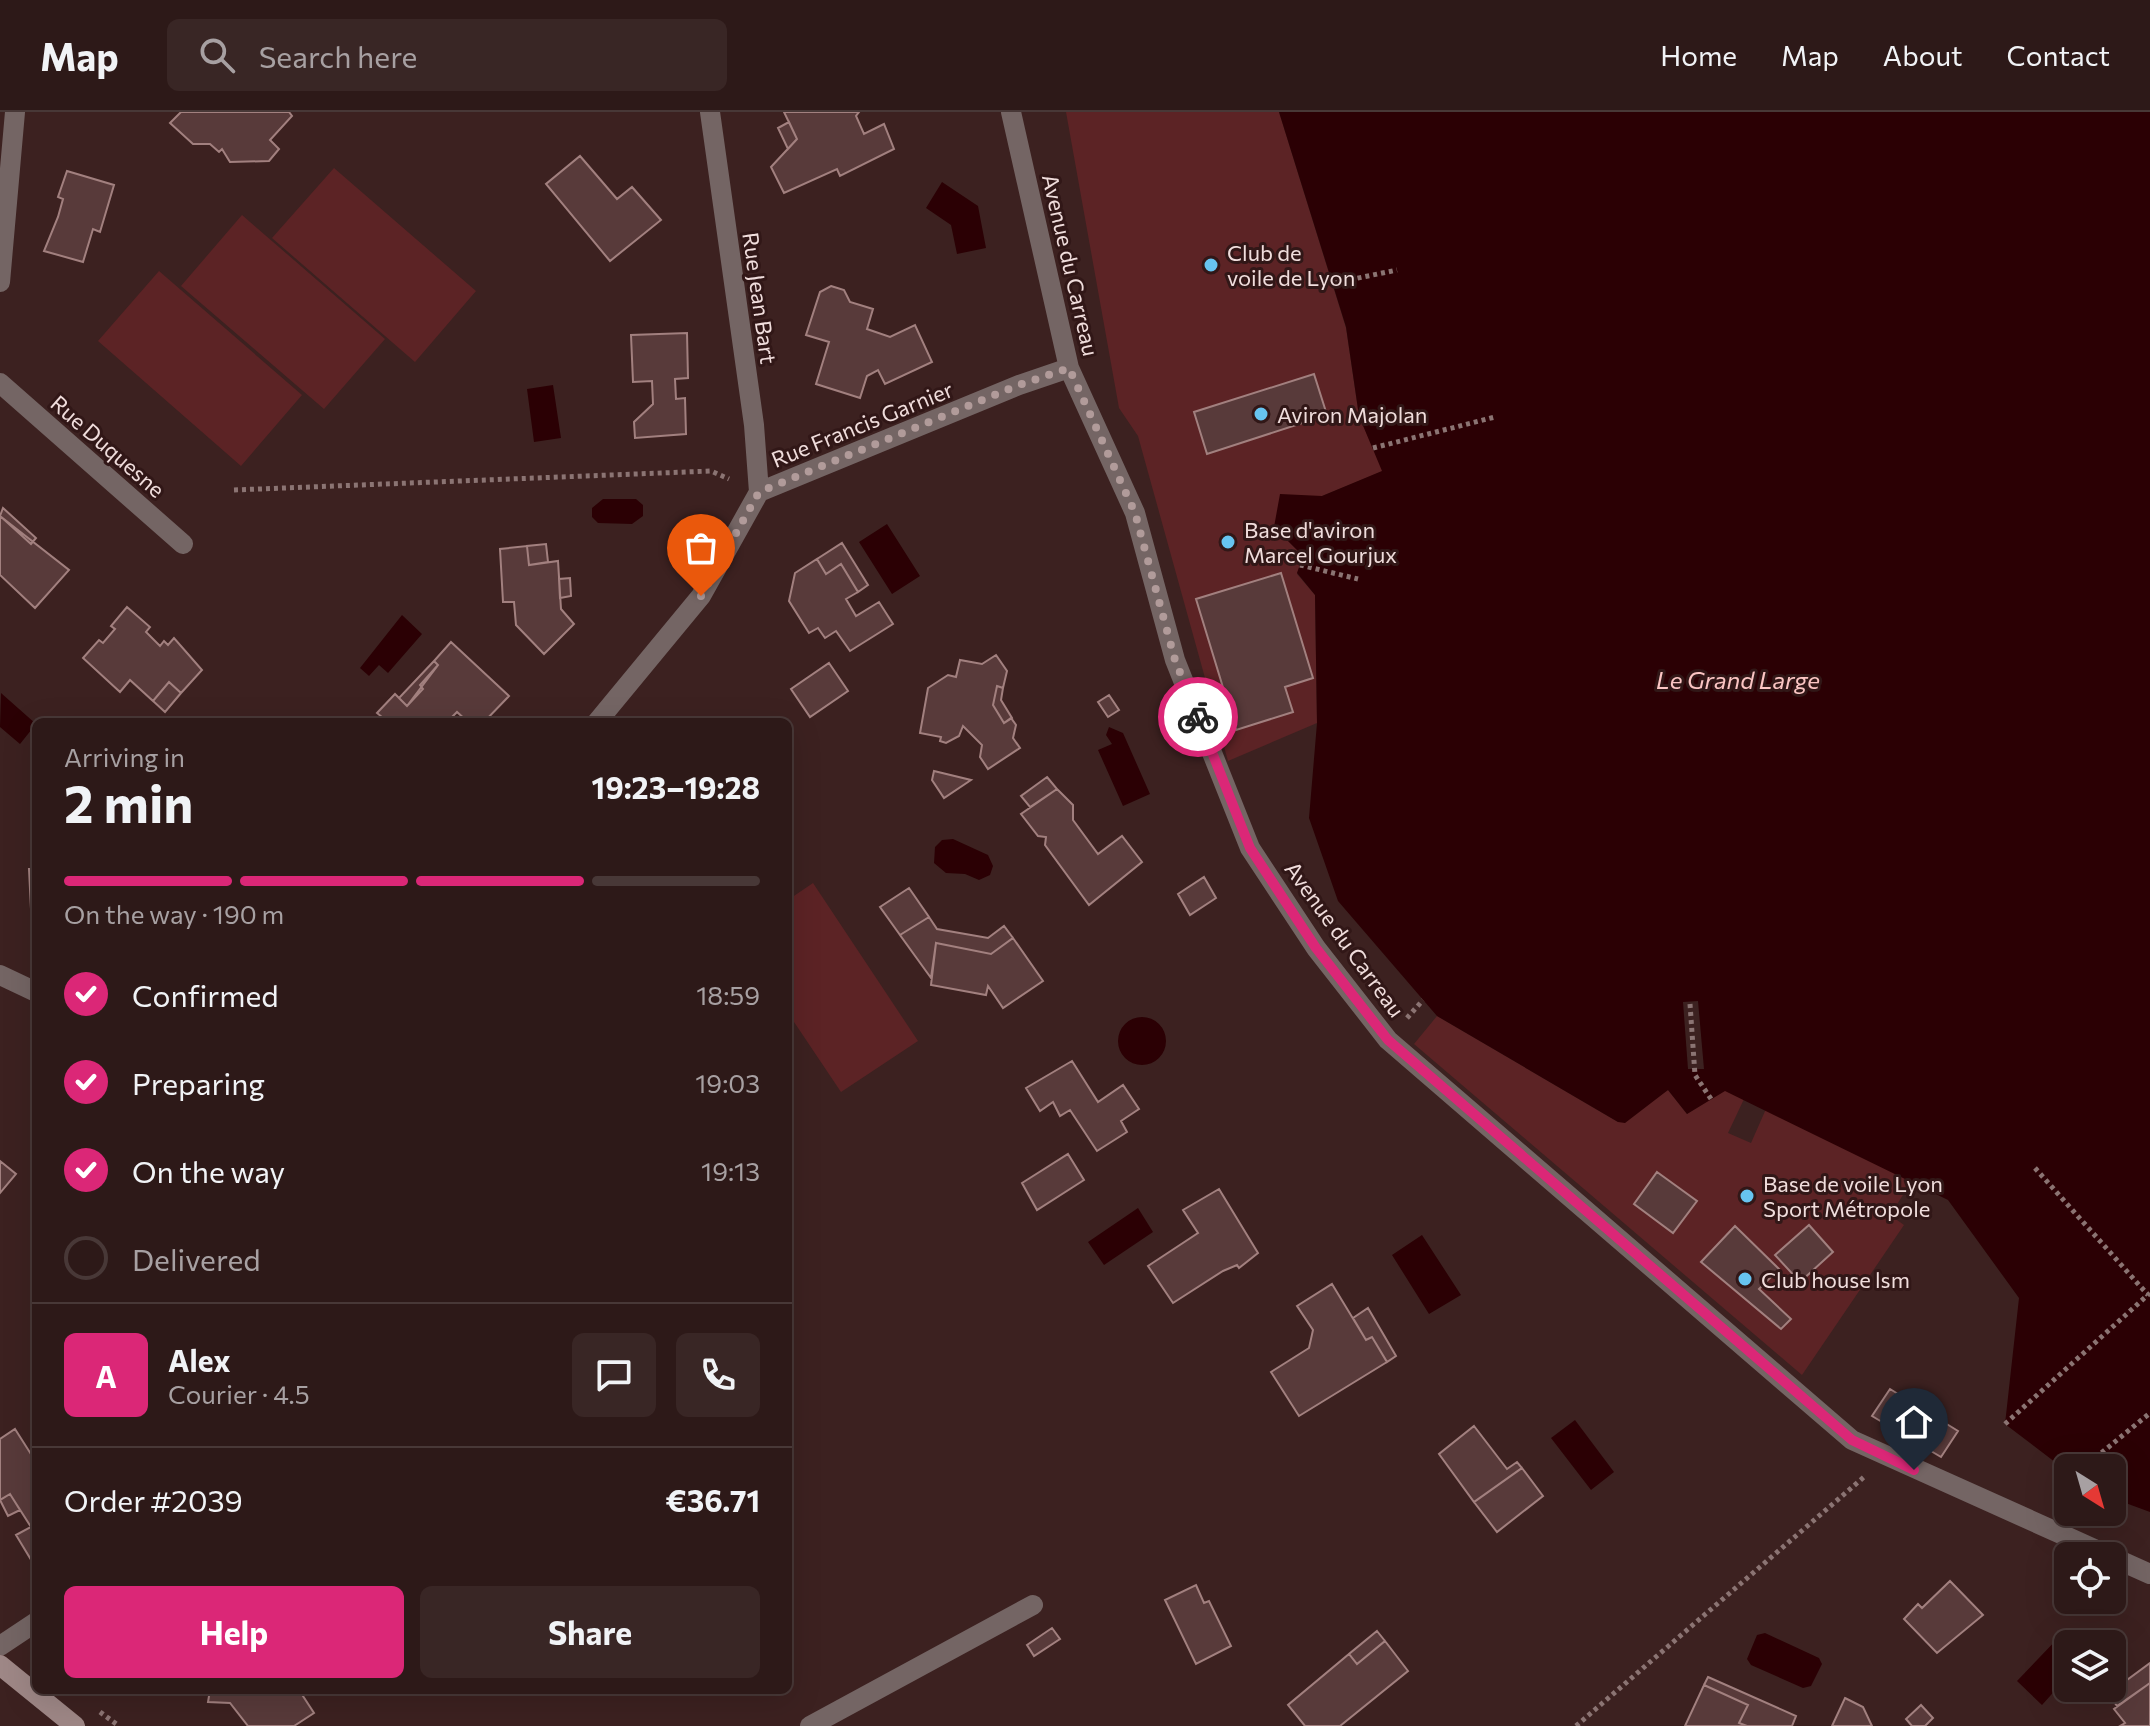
<!DOCTYPE html>
<html lang="en">
<head>
<meta charset="utf-8">
<style>
	:root { --surface:#2d1918; --page:#392625; --text:#f1f3f6; --muted:#a7a0a2; --line:#483837; --accent:#db2777 }
	body { margin:0; font-family:Commissioner,sans-serif; background:var(--page); color:var(--text); height:100vh; display:flex; flex-direction:column; font-size:30px; white-space:nowrap }
	* { box-sizing:border-box; margin:0 }
	p { font-size:26px; color:var(--muted) }
	.icon { flex:none; width:44px; height:44px; fill:none; stroke:currentColor; stroke-width:2; stroke-linecap:round; stroke-linejoin:round }
	.map { position:relative; flex:1; overflow:hidden }
	.panel { position:absolute; left:32px; top:606px; width:760px; height:976px; display:flex; flex-direction:column; background:var(--surface); border-radius:12px; box-shadow:0 8px 32px #0002,0 0 0 2px var(--line) }
	.panel>* { flex:none }
	.needle { width:52px; rotate:143deg }
	.fabs { position:absolute; left:2054px; top:1342px; display:grid; gap:16px }
	.fabs a { display:grid; place-items:center; width:72px; height:72px; border-radius:12px; background:var(--surface); box-shadow:0 8px 32px #0002,0 0 0 2px var(--line); font-size:40px }
	.pin { position:absolute; display:grid; place-items:center; width:68px; height:68px; color:#fff; margin:-82px -34px; border-radius:50% 50% 50% 0; rotate:-45deg; box-shadow:0 0 8px #0007 }
	.pin .icon { rotate:45deg }
	.courier { position:absolute; display:grid; place-items:center; width:80px; height:80px; margin:-40px; border:6px solid #db2777; border-radius:50%; background:#fff; color:#222; box-shadow:0 2px 10px #0007 }
	.summary em { font-style:normal; font-weight:700 }
	.summary div { display:flex; flex-direction:column-reverse }
	.summary { display:flex; align-items:center; justify-content:space-between; height:136px; padding:0 32px }
	h1 { font-size:52px; font-weight:700; line-height:60px }
	.bar { display:grid; grid-template-columns:repeat(4,1fr); gap:12px 8px; align-content:center; height:96px; padding:0 32px }
	.bar i { height:10px; border-radius:6px; background:var(--line) }
	.bar .current { background:var(--accent) }
	.bar p { grid-column:span 4 }
	.line { display:flex; align-items:center; gap:20px; padding:0 32px; border-top:2px solid var(--line) }
	.line div { flex:1 }
	.round { display:grid; place-items:center; flex:none; width:84px; height:84px; border-radius:12px; background:var(--page) }
	ol { padding:0 32px; list-style:none }
	li { display:flex; align-items:center; gap:24px; height:88px }
	li p { margin-inline-start:auto }
	li .icon { padding:8px; border-radius:50%; background:var(--accent); color:#fff; stroke-width:4 }
	li:last-child { color:var(--muted) }
	li i { width:44px; height:44px; border:4px solid var(--line); border-radius:50% }
	.action { display:flex; gap:16px; margin-top:auto; padding:16px 32px }
	.action a { flex:1; height:92px; border-radius:12px; background:var(--accent); color:#fff; font-size:32px; font-weight:700; line-height:92px; text-align:center }
	.action a+a { background:var(--page); color:var(--text) }
	header { display:flex; align-items:center; gap:48px; box-sizing:border-box; height:112px; padding:0 40px; background:var(--surface); border-bottom:2px solid var(--line) }
	header strong { font-size:38px }
	nav { display:flex; gap:44px; margin-inline-start:auto; font-size:28px }
	.search { width:560px; height:72px; background:var(--page); display:flex; align-items:center; gap:20px; box-sizing:border-box; padding:0 28px; border-radius:12px; color:var(--muted); font-size:30px }
	.map>svg:first-child { display:block }
	.green { fill:#5c2325 }
	.water { fill:#2b0004 }
	.pier { fill:#3c2120 }
	.building { fill:#583a3a; stroke:#a2807f; stroke-width:2 }
	.lines { fill:none; stroke-linecap:round; stroke-linejoin:round }
	.path { stroke:#8b7473; stroke-width:5; stroke-dasharray:4 4; stroke-linecap:butt }
	.lane { stroke:#746564; stroke-width:20 }
	.street { stroke:#746564; stroke-width:20 }
	.secondary { stroke:#9e8786; stroke-width:20 }
	.done { stroke:#b19b9a; stroke-width:8; stroke-dasharray:0 14.4 }
	.route { stroke:#db2777; stroke-width:10 }
	.poi-dot { fill:#67c4f0; stroke:#311717; stroke-width:3 }
	.labels { text-anchor:middle; dominant-baseline:central; stroke-width:6; stroke-linejoin:round; paint-order:stroke }
	.poi-label { font-size:22px; fill:#f0dddc; stroke:#311717; text-anchor:start }
	.street-label { font-size:22px; fill:#f0dddc; stroke:#311717 }
	.water-label { font-size:24px; font-style:italic; fill:#fbc5c3; stroke:#311717 }
</style>
</head>
<body>
<header>
<strong>Map</strong>
<div class="search"><svg class="icon" aria-label="search" viewBox="0 0 24 24"><circle cx="10" cy="10" r="6"/><path d="M15 15l6 6"/></svg>Search here</div>
<nav><a>Home</a><a>Map</a><a>About</a><a>Contact</a></nav>
</header>
<div class="map">
<svg width="2150" height="1614" viewBox="0 0 2150 1614">
	<rect width="100%" height="100%" fill="#3c2120"/>
	<path class="green" d="M1066,0H1279L1346,216L1359,304L1383,359L1322,384L1274,415L1303,444L1297,462L1315,483L1317,611L1228,649L1138,324L1119,296Z
		M334,56L476,179L415,250L272,126Z
		M242,103L385,227L324,297L181,174Z
		M159,159L302,283L241,354L98,229Z
		M813,771L918,929L841,980L788,901V788Z
		M1437,904L1618,1010L1668,978L1687,1002L1725,978L1744,987L1728,1021L1751,1031L1766,997L1916,1063L1890,1103L1904,1113L1802,1263L1414,932Z"/>
	<path class="water" d="M1279,0H2150V1400L2112,1386V1356H2068V1360L2005,1312L2019,1186L1948,1088L1725,979L1687,1002L1668,978L1625,1011L1618,1010L1437,904L1338,789L1309,706L1317,611L1315,483L1297,461L1303,444L1274,415L1280,382L1322,384L1382,359L1359,304L1346,215Z
		M942,70L978,94L986,136L957,142L951,113L926,96Z
		M553,273L561,326L534,330L527,277Z
		M603,387H636L643,393V404L632,412L598,411L592,405V396Z
		M887,412L920,464L892,482L859,430Z
		M402,503L422,522L388,561L379,553L369,564L360,556Z
		M1,581L36,612L20,632L0,615Z
		M1109,615L1123,621L1150,682L1123,694L1098,638L1112,632L1106,623Z
		M953,727L988,743L993,754L990,763L979,768L965,762L946,761L934,751L935,735L942,728Z
		M1118 929a24 24 0 1 1 48 0a24 24 0 1 1-48 0Z
		M1138,1096L1153,1120L1104,1153L1088,1130Z
		M1422,1123L1461,1183L1429,1202L1392,1143Z
		M1575,1308L1614,1360L1591,1378L1551,1326Z
		M1765,1521L1819,1546L1822,1552L1811,1574L1803,1576L1751,1553L1747,1547L1757,1523Z
		M2061,1523L2071,1532H2068V1564L2042,1593L2017,1569Z"/>
	<path class="pier" d="M1698,889L1704,957H1688L1683,890Z"/>
	<path class="building" d="M181,0H289L292,4L270,28L279,37L269,49L230,50L222,37L219,40L210,32H193L170,11Z
		M784,0H859L856,4L864,22L884,12L894,37L840,64L837,57L784,81L771,55L797,27Z
		M789,10L797,27L788,37L778,16Z
		M580,44L617,87L632,75L661,108L610,149L546,72Z
		M67,59L114,73L100,120L93,117L83,150L44,139L58,105L63,87L58,85Z
		M831,174L844,178L850,190L873,197L867,217L890,225L915,213L932,250L885,272L878,258L867,264L860,286L816,272L829,230L806,223L820,180Z
		M687,221L688,266L675,267L676,287L685,286L686,322L635,326L634,310L653,292L652,269L633,270L631,223Z
		M1314,262L1327,303L1207,342L1194,300Z
		M3,396L36,426L31,432L0,404Z
		M0,404L69,458L35,496L0,463Z
		M842,431L868,473L858,480L841,452L826,462L817,447Z
		M546,432L548,450L529,453L527,434Z
		M527,434L529,453L558,449L561,497L574,512L544,542L516,513L514,490H503L500,437Z
		M817,447L826,462L841,452L858,480L846,487L856,504L879,490L893,512L850,539L836,519L825,526L818,516L809,521L789,489L795,461Z
		M1281,461L1313,566L1285,575L1293,600L1236,618L1196,487Z
		M570,466L571,484L560,486L559,467Z
		M127,495L150,515L146,520L160,534L164,529L168,533L174,526L202,558L181,581L169,570L153,589L130,568L120,580L83,546L99,528L103,531L115,517L111,514Z
		M451,530L509,584L484,610H468L457,600L447,610H388L377,601L395,582L407,594L423,577L420,573L438,553L434,549Z
		M996,543L1007,559L1003,576L997,574L993,593L1004,611L1011,606L1016,613L1013,626L1020,636L988,657L980,645L982,633L963,614L959,624L946,631L940,629L941,625L920,621L928,576L948,563L956,565L960,548L982,552Z
		M434,549L438,553L407,594L399,586Z
		M829,551L848,579L810,605L791,577Z
		M169,570L181,581L165,600L153,589Z
		M997,574L1003,576L1001,588L1012,606L1004,611L993,593Z
		M1109,583L1119,598L1108,605L1098,590Z
		M934,659L971,668L944,686L932,668Z
		M1047,665L1057,677L1030,695L1021,684Z
		M1057,677L1073,693V708L1098,742L1122,724L1142,750L1089,793L1045,733L1046,725L1038,724L1021,702Z
		M29,757H36V817H32Z
		M1204,765L1216,786L1190,803L1178,782Z
		M909,776L929,805L900,823L880,795Z
		M929,805L937,817L988,826L1004,814L1013,826L991,842L936,831L931,866L900,823Z
		M1013,826L1043,869L1003,896L988,874L986,883L931,873L936,831L991,842Z
		M1072,949L1098,990L1123,973L1139,997L1121,1009L1127,1020L1097,1039L1070,998L1060,1004L1053,990L1040,999L1026,976Z
		M1068,1042L1084,1068L1037,1098L1022,1071Z
		M0,1049L16,1062L0,1081Z
		M1657,1060L1697,1089L1673,1121L1634,1092Z
		M1219,1077L1258,1141L1239,1156L1237,1153L1223,1159L1173,1191L1148,1154L1198,1121L1183,1098Z
		M1809,1113L1833,1140L1800,1170L1775,1143Z
		M1735,1114L1779,1157L1759,1177L1791,1207L1781,1217L1701,1150Z
		M1332,1172L1366,1228L1372,1225L1387,1250L1299,1304L1271,1260L1309,1236L1313,1218L1297,1194Z
		M1368,1196L1396,1244L1387,1250L1372,1225L1366,1228L1353,1206Z
		M1890,1277L1958,1319L1941,1345L1872,1304Z
		M1474,1314L1507,1357L1517,1350L1522,1356L1474,1390L1439,1342Z
		M15,1317L36,1350L33,1451L16,1423L31,1415L10,1382L0,1388V1327Z
		M1522,1356L1543,1384L1497,1420L1474,1390Z
		M10,1382L20,1398L8,1404L0,1388Z
		M1950,1469L1983,1503L1937,1541L1904,1507L1918,1492L1922,1496Z
		M1196,1473L1204,1491L1209,1489L1231,1534L1196,1552L1165,1488Z
		M1052,1516L1060,1527L1034,1544L1027,1533Z
		M1377,1519L1385,1529L1357,1552L1349,1542Z
		M1385,1529L1408,1559L1340,1614H1305L1288,1593L1349,1542L1357,1552Z
		M2150,1551V1571L2117,1594L2108,1582Z
		M1708,1565L1796,1604L1792,1614H1747L1739,1611L1748,1593L1704,1573Z
		M2150,1571V1614H2120L2125,1611L2114,1597Z
		M1704,1573L1748,1593L1739,1611L1747,1614H1685Z
		M210,1578H299L314,1601L294,1614H248L230,1591L208,1590Z
		M1845,1586L1863,1595L1872,1614H1832Z
		M1921,1593L1933,1606L1925,1614H1912L1906,1607Z"/>
	<g class="lines">
		<path class="path" d="M1334,171L1397,158
			M1373,336L1495,305
			M234,378L711,359L729,367
			M1300,453L1358,467
			M1690,892L1695,963L1711,987
			M1407,906L1423,888
			M2035,1056L2148,1183
			M2005,1312L2150,1181
			M2083,1356L2150,1301
			M100,1600L119,1614
			M1576,1614L1864,1365"/>
		<path class="lane" d="M0,271L183,432"/>
		<path class="street" d="M710,0L754,313L759,380
			M1011,0L1069,256L1135,401L1175,548L1250,736L1316,836L1388,928L1852,1328L2110,1444
			M0,170L15,0
			M597,610L701,484L759,380L1019,273L1069,256
			M0,863L36,880
			M2112,1445L2150,1462
			M0,1534L36,1510
			M810,1614L1033,1493"/>
		<path class="secondary" d="M0,1553L75,1614"/>
	</g>
	<g class="lines">
		<path class="done" d="M701,484L759,380L1019,273L1069,256L1135,401L1175,548L1198,605"/>
		<path class="route" d="M1198,605L1250,736L1316,836L1388,928L1852,1328L1914,1358"/>
	</g>
	<g class="poi-dot">
		<circle cx="1211" cy="153" r="8"/>
		<circle cx="1261" cy="302" r="8"/>
		<circle cx="1228" cy="430" r="8"/>
		<circle cx="1747" cy="1084" r="8"/>
		<circle cx="1745" cy="1167" r="8"/>
	</g>
	<g class="labels">
		<g class="poi-label">
			<text x="1227" y="140">Club de<tspan x="1227" dy="25">voile de Lyon</tspan></text>
			<text x="1277" y="302">Aviron Majolan</text>
			<text x="1244" y="417">Base d'aviron<tspan x="1244" dy="25">Marcel Gourjux</tspan></text>
			<text x="1763" y="1071">Base de voile Lyon<tspan x="1763" dy="25">Sport Métropole</tspan></text>
			<text x="1761" y="1167">Club house lsm</text>
		</g>
		<g class="street-label">
			<text transform="translate(1071 153) rotate(77)">Avenue du Carreau</text>
			<text transform="translate(760 186) rotate(82)">Rue Jean Bart</text>
			<text transform="translate(862 312) rotate(-22)">Rue Francis Garnier</text>
			<text transform="translate(108 334) rotate(41)">Rue Duquesne</text>
			<text transform="translate(1345 827) rotate(54)">Avenue du Carreau</text>
		</g>
		<g class="water-label">
			<text x="1738" y="567">Le Grand Large</text>
		</g>
	</g>
</svg>
<div class="fabs">
<a><svg class="needle" viewBox="-14 -14 28 28"><path d="M0-13l5 13h-10z" fill="#e53935"/><path d="M0 13l5-13h-10z" fill="#a7a0a2"/></svg></a>
<a><svg class="icon" aria-label="locate" viewBox="0 0 24 24"><circle cx="12" cy="12" r="6"/><path d="M12 2v4M12 18v4M2 12h4M18 12h4"/></svg></a>
<a><svg class="icon" aria-label="layers" viewBox="0 0 24 24"><path d="M12 4l9 5-9 5-9-5zM3 14l9 5 9-5"/></svg></a>
</div>
<div class="pin" style="left:701px;top:484px;background:#ea580c"><svg class="icon" aria-label="bag" viewBox="0 0 24 24"><path d="M5 8h14l-1 12H6zM9 8a3 3 0 0 1 6 0"/></svg></div>
<div class="pin" style="left:1914px;top:1358px;background:#1f2937"><svg class="icon" aria-label="home" viewBox="0 0 24 24"><path d="M3 11l9-7 9 7M6 9v11h12V9"/></svg></div>
<div class="courier" style="left:1198px;top:605px"><svg class="icon" aria-label="bike" viewBox="0 0 24 24"><circle cx="6" cy="16" r="4"/><circle cx="18" cy="16" r="4"/><path d="M6 16l4-8h5l3 8M10 8l3 8H6M13 5h3"/></svg></div>
<section class="panel">
<div class="summary"><div><h1>2 min</h1><p>Arriving in</p></div><em>19:23–19:28</em></div>
<div class="bar"><i class="current"></i><i class="current"></i><i class="current"></i><i></i><p>On the way · 190 m</p></div>
<ol>
<li><svg class="icon" aria-label="check" viewBox="0 0 24 24"><path d="M5 12l5 5 9-10"/></svg>Confirmed<p>18:59</p></li>
<li><svg class="icon" aria-label="check" viewBox="0 0 24 24"><path d="M5 12l5 5 9-10"/></svg>Preparing<p>19:03</p></li>
<li><svg class="icon" aria-label="check" viewBox="0 0 24 24"><path d="M5 12l5 5 9-10"/></svg>On the way<p>19:13</p></li>
<li><i></i>Delivered</li>
</ol>
<div class="line" style="height:144px"><b class="round" style="background:var(--accent);color:#fff">A</b><div><b>Alex</b><p>Courier · 4.5</p></div><a class="round"><svg class="icon" aria-label="chat" viewBox="0 0 24 24"><path d="M4 5h16v11H9l-5 4z"/></svg></a><a class="round"><svg class="icon" aria-label="phone" viewBox="0 0 24 24"><path d="M5 4h4l2 5-3 2q2 4 5 5l2-3 5 2v4C11 20 4 13 5 4z"/></svg></a></div>
<div class="line" style="height:104px"><div>Order #2039</div><b>€36.71</b></div>
<div class="action"><a>Help</a><a>Share</a></div>
</section>
</div>
</body>
</html>
